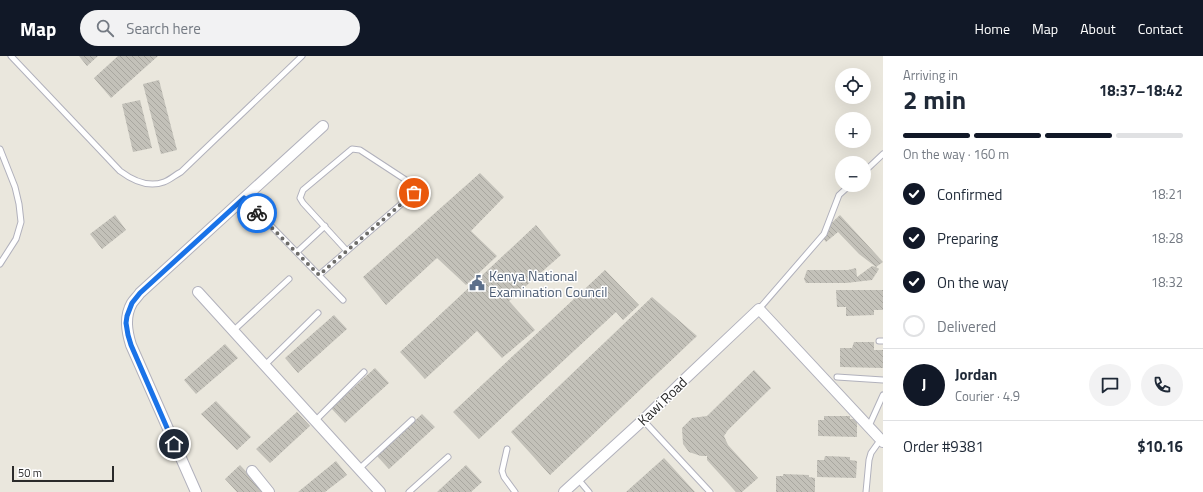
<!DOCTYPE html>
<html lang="en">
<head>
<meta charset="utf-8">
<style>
	:root { --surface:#fff; --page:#f2f2f3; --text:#1f2937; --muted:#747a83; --line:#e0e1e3; --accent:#111827 }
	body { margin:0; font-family:"Titillium Web",sans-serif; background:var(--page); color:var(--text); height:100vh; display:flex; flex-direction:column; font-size:15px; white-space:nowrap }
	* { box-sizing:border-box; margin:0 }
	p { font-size:13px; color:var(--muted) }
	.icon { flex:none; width:22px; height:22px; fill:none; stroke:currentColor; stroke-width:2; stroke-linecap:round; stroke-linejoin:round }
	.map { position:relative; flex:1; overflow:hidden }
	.panel { display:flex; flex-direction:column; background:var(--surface); width:320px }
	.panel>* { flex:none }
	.fabs { position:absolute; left:835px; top:12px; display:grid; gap:8px }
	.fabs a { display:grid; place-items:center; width:36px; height:36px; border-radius:50%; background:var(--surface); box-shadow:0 4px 16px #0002; font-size:20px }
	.scale { position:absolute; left:12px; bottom:10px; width:102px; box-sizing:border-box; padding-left:4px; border:2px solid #2a2a2a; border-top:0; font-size:11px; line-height:14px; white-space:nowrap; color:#2a2a2a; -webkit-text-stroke:3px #fff; paint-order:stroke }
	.pin { position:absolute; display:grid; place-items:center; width:34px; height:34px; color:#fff; margin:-17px; border:2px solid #fff; border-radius:50%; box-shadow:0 1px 4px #0007 }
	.courier { position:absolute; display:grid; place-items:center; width:40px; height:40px; margin:-20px; border:3px solid #1a73e8; border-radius:50%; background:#fff; color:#222; box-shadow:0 1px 5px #0007 }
	.summary em { font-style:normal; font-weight:700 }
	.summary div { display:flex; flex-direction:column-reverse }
	.summary { display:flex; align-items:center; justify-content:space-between; height:68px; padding:0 20px }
	h1 { font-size:26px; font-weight:700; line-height:30px }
	.bar { display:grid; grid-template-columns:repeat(4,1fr); gap:6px 4px; align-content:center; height:48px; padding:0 20px }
	.bar i { height:5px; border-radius:3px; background:var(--line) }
	.bar .active { background:var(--accent) }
	.bar p { grid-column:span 4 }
	.line { display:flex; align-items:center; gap:10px; padding:0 20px; border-top:1px solid var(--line) }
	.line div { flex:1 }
	.round { display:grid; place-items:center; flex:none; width:42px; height:42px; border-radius:21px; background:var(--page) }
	ol { padding:0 20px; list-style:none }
	li { display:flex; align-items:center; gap:12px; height:44px }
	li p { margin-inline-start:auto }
	li .icon { padding:4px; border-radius:50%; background:var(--accent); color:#fff; stroke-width:4 }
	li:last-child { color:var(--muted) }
	li i { width:22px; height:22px; border:2px solid var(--line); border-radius:50% }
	header { display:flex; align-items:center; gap:24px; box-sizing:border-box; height:56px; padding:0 20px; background:var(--accent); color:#fff }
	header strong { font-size:19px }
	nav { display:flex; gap:22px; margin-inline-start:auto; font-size:14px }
	.search { width:280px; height:36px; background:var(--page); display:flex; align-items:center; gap:10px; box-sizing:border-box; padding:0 14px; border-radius:22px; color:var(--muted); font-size:15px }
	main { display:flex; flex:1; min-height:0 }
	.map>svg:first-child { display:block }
	.building { fill:url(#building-back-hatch) }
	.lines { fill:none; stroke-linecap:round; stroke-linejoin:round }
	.service-casing { stroke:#b1b1bc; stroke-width:7 }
	.minor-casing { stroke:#b1b1bc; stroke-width:12 }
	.service { stroke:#fff; stroke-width:5 }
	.minor { stroke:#fff; stroke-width:10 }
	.done { stroke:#6d6c69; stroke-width:4; stroke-dasharray:0 7.2 }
	.route { stroke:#1a73e8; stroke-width:5 }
	.labels { text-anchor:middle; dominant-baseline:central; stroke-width:3; stroke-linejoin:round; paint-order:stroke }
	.service-label { font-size:14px; fill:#4e5e75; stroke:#fff; text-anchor:start }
	.street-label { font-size:14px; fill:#2a2a2a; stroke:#fff }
</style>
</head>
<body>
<header>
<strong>Map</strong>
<div class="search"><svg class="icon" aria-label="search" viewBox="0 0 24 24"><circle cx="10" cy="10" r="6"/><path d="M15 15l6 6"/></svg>Search here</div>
<nav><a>Home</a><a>Map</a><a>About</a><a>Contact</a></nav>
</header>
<main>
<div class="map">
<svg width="883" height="436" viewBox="0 0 883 436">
	<defs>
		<pattern id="building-back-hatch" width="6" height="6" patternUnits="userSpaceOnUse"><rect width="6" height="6" fill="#c3c1b9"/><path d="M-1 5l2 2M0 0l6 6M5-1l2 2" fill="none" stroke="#a8a69f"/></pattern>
	</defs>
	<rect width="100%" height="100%" fill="#eae7dd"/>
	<path class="building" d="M79,0H98L87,10Z
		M118,0H158L111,42L94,22Z
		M159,24L177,94L161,98L143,28Z
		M140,44L152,92L133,96L122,48Z
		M480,117L504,141L471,175L497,200L466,229L437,202L386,249L363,221Z
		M115,159L126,174L102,193L90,178Z
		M840,159L883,206L876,211L879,213L872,224L846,227H806L804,223L807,214H848L856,212L857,221L872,210L876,211L859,198L838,176L826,186L820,178Z
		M536,169L561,199L509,245L535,274L502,302L477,275L425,323L400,296Z
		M605,214L639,249L623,264L616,256L479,383L453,356Z
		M836,234H883V254H874V259L846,260V251H837Z
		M652,241L697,280L550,419L511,376Z
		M334,259L347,273L298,317L285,302Z
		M854,286H874V294H883V312L840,311V292H852Z
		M225,288L238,302L196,338L184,324Z
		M375,312L389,327L345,367L331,352Z
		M754,314L771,332L728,374L724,380L728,389L758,422L742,436H736L707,404V400H701L689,396L683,388L682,372L692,362L707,360Z
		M216,345L251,381L237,394L201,358Z
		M297,356L310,370L270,407L256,393Z
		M422,358L435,371L389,413L377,400Z
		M824,360H850V363H857V381L818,380V364H824Z
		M825,400L850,401V404L857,405L856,422L817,421V404H824Z
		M664,402L695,436H626Z
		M336,405L347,419L325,436H298Z
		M240,409L265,436H237L225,423Z
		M466,409L482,426L471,436H437Z
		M783,418L809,419V421L815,422V436H776V420H783Z"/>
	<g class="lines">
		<defs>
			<path id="service" d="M11,0L120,115C132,124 148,132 164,126C170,124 175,119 181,116L302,0
				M0,93L15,131L19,148L21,166L16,183L0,208
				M864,116L883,98
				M244,142L343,244
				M297,196L325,170
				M319,219L414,137L415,130L360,94L352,93L303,134L300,142L303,147L347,195
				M759,253L824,178L839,139L850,129
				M233,275L289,223
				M879,285H883
				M265,309L318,257
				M837,321L883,324
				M643,364L710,436
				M315,365L364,316
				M869,370L883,339
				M507,393L502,415L504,421L515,436
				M359,413L412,364
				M578,423L589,436
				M409,436L448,401
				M866,436L869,404L871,397L881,383"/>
			<path id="minor" d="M198,236L380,436
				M252,415L269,436
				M196,436L131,289C127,276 124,261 132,247C134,244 138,240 140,237L323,70
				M564,436L643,364L686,322L759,253L883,386"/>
		</defs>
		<use href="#service" class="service-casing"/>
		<use href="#minor" class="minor-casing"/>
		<use href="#service" class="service"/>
		<use href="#minor" class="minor"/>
	</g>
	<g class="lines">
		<path class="done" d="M257,157L319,219L414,137"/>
		<path class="route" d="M174,388L131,289L128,279L126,267L127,260L132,247L140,237L244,142L257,157"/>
	</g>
	<defs>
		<symbol id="civic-bare" viewBox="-9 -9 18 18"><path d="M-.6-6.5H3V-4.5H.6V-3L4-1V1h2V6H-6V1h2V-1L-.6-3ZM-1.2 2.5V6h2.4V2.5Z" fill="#5c6f8a" stroke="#fff" stroke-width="2.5" paint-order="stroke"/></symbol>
	</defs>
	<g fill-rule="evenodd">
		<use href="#civic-bare" x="466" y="216" width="22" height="22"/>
	</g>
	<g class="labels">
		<g class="service-label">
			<text x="489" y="219">Kenya National<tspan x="489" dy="16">Examination Council</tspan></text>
		</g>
		<g class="street-label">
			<text transform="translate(662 345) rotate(-44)">Kawi Road</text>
		</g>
	</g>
</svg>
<div class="fabs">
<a><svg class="icon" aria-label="locate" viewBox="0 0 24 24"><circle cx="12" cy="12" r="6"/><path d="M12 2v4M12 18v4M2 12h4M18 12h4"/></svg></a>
<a>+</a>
<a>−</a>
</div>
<div class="scale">50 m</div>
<div class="pin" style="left:414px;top:137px;background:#ea580c"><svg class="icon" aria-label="bag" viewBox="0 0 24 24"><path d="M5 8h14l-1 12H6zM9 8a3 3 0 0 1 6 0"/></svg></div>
<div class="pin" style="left:174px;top:388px;background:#1f2937"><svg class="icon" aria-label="home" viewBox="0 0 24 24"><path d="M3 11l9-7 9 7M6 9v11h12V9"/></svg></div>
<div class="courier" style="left:257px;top:157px"><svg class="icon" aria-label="bike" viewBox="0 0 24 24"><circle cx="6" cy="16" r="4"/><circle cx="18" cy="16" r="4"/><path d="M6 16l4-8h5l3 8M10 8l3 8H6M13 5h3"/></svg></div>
</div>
<section class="panel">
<div class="summary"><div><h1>2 min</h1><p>Arriving in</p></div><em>18:37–18:42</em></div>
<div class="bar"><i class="active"></i><i class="active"></i><i class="active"></i><i></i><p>On the way · 160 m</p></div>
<ol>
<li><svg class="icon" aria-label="check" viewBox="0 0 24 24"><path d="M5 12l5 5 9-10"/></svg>Confirmed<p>18:21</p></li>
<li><svg class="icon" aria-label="check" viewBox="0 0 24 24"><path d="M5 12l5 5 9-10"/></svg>Preparing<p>18:28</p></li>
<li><svg class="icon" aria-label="check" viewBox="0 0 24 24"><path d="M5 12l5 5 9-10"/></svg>On the way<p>18:32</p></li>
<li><i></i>Delivered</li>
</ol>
<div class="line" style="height:72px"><b class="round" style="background:var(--accent);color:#fff">J</b><div><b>Jordan</b><p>Courier · 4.9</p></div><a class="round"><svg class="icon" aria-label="chat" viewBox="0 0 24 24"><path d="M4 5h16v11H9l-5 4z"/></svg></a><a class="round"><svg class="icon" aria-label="phone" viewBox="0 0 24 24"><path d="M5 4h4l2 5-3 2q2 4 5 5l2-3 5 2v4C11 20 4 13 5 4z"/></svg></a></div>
<div class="line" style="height:52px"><div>Order #9381</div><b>$10.16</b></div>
</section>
</main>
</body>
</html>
